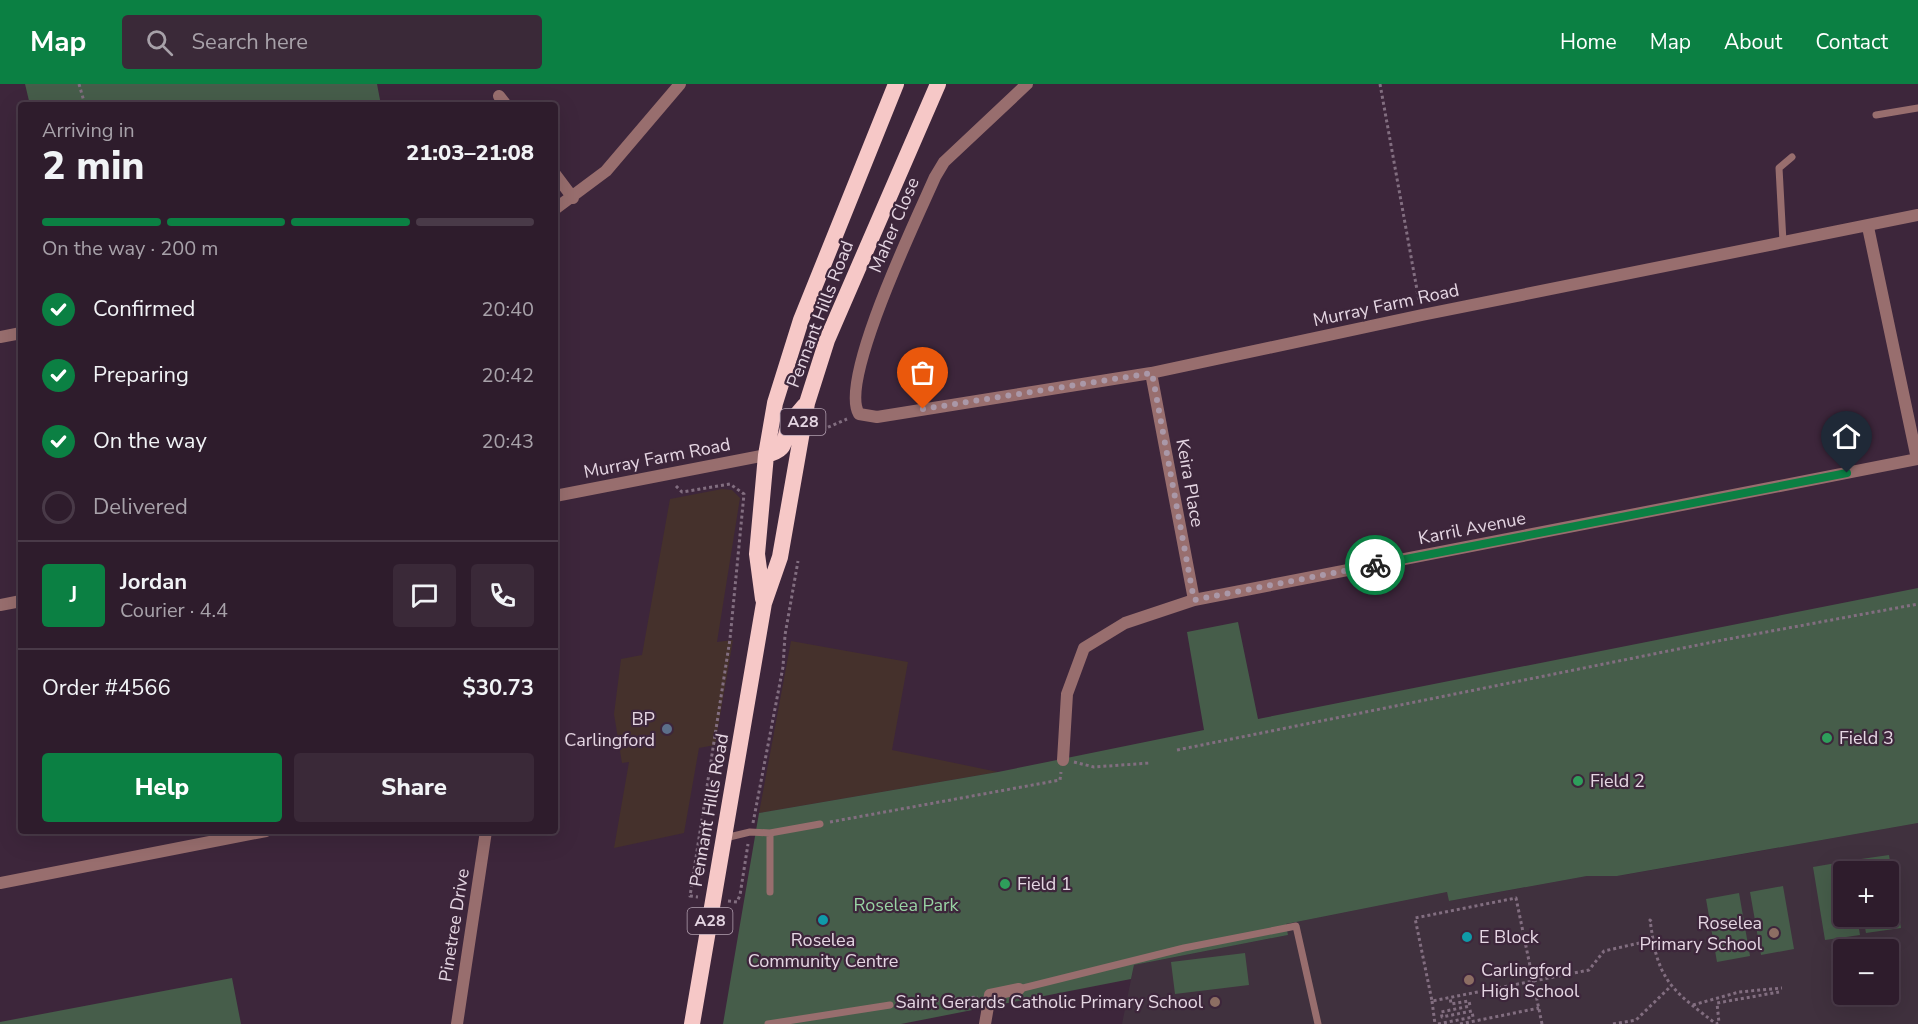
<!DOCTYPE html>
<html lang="en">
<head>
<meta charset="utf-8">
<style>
	:root { --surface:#2e1c2c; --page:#3a2938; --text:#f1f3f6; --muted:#a7a1a9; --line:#493a48; --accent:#0b8043 }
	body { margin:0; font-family:"Nunito Sans",sans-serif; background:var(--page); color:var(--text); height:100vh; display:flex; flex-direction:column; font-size:22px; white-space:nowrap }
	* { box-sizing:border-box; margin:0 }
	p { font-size:20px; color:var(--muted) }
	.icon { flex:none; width:33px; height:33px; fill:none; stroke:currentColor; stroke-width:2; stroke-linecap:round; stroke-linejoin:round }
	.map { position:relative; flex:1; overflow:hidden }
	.panel { position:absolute; left:18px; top:18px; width:540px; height:732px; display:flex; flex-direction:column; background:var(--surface); border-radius:6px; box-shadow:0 6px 24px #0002,0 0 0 2px var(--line) }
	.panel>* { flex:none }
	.buttons { position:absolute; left:1833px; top:777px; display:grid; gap:12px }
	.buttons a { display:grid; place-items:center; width:66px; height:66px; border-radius:6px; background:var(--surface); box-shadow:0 6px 24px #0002,0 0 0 2px var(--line); font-size:30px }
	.pin { position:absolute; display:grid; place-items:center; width:51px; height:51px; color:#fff; margin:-62px -26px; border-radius:50% 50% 50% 0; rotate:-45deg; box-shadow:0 0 6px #0007 }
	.pin .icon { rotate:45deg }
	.courier { position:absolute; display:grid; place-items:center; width:60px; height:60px; margin:-30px; border:4px solid #0b8043; border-radius:50%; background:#fff; color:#222; box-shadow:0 2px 8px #0007 }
	.summary em { font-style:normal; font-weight:800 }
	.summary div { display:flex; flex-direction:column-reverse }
	.summary { display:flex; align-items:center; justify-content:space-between; height:102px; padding:0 24px }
	h1 { font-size:39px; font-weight:800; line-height:45px }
	.bar { display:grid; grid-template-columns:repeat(4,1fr); gap:9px 6px; align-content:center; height:72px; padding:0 24px }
	.bar i { height:8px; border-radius:4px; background:var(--line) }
	.bar .active { background:var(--accent) }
	.bar p { grid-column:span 4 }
	.line { display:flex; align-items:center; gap:15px; padding:0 24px; border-top:2px solid var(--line) }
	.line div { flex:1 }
	.round { display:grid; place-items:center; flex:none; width:63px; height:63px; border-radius:6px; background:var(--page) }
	ol { padding:0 24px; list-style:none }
	li { display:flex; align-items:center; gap:18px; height:66px }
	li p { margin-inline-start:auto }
	li .icon { padding:6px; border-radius:50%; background:var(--accent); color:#fff; stroke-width:4 }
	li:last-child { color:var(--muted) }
	li i { width:33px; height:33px; border:3px solid var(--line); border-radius:50% }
	.primary-button { display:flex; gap:12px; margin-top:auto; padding:12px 24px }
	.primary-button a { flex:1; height:69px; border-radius:6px; background:var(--accent); color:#fff; font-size:24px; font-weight:800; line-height:69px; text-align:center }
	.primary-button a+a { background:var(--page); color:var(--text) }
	header { display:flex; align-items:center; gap:36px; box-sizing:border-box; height:84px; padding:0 30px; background:var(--accent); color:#fff }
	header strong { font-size:28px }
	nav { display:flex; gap:33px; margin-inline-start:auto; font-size:21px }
	.search { width:420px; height:54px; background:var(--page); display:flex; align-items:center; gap:15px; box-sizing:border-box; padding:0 21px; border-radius:6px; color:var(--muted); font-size:22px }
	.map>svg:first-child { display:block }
	.commercial { fill:#45312c }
	.education { fill:#40313e; fill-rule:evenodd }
	.green { fill:#465d4a }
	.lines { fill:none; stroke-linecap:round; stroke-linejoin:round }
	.path { stroke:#826e80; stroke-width:3; stroke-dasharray:3 3; stroke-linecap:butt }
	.service { stroke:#986e6e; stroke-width:7 }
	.minor { stroke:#986e6e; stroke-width:12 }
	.trunk { stroke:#f6c8c7; stroke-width:16 }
	.done { stroke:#aa98a8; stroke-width:6; stroke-dasharray:0 10.8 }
	.route { stroke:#0b8043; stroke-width:8 }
	.service-dot { fill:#5c6f8a; stroke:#3d263b; stroke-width:2 }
	.leisure-dot { fill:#2e9e5b; stroke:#3d263b; stroke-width:2 }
	.culture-dot { fill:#0f9aa8; stroke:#3d263b; stroke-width:2 }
	.education-dot { fill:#8d6e63; stroke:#3d263b; stroke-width:2 }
	.labels { text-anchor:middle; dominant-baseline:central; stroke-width:4.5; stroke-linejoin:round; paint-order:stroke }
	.shield { fill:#3d263b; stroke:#b3a1b1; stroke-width:1.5 }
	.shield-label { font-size:16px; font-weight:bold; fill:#e5d6e3 }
	.street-label { font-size:18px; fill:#e5d6e3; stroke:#3d263b }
	.poi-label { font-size:18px; fill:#e5d6e3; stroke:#3d263b; text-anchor:start }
	.park-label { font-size:18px; fill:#98d3a3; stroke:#3d263b }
</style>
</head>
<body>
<header>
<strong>Map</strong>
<div class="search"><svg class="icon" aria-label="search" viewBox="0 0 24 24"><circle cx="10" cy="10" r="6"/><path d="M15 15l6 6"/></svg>Search here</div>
<nav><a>Home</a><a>Map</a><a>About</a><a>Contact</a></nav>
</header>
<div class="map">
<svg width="1918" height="940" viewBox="0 0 1918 940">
	<rect width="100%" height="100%" fill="#3d263b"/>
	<path class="commercial" d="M722,405L732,406L740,414L717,558L733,556L715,661L699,664L684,749L614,764L629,678L622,679L614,630L621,575L642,571L670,415Z
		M791,557L908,578L892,666L998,688L759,729Z"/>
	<path class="education" d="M1918,739V940H1122L1134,881L1288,851L1286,840L1447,808L1450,817L1587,792H1618ZM1844,788H1888V832H1844ZM1844,866H1888V910H1844Z"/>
	<path class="green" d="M25,0H377L381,21H30Z
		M1918,504V739L1617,792H1587L1449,817L1447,808L1286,840L1288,851L1134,881L1131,895L901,940H723L759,729L998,688L1204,646L1187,548L1238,538L1258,635Z
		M1889,771L1901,844L1866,849L1863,833L1888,832V788L1856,787L1854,776Z
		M1848,777L1850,787L1844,788V832L1857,833L1860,851L1825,856L1813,783Z
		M1783,802L1794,865L1761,871L1750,808Z
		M1739,809L1750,872L1717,878L1706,815Z
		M1245,869L1249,901L1175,910L1171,878Z
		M232,894L241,940H0V938Z"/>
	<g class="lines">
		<path class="path" d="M79,0L85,21
			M1380,0L1419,217
			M817,348L847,335
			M676,402L682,408L730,400L744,410L730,555L690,812L698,813
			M1177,666L1723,556L1918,520
			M1074,678L1094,683L1150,679
			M830,738L1060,696L1061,688
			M753,739L783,583L785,551L798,477
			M728,817L737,818L740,811L748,760
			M1653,856C1661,902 1681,912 1716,940L1719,939L1717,919L1779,908
			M1432,917L1435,940
			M900,920L978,913
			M1693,921L1739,908L1782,904
			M1438,940L1473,933L1472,927L1442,933L1441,928L1470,922L1469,917L1451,920L1450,913
			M1460,940L1539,924
			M1542,940L1516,814L1415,834L1432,917L1589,886L1604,867L1653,856L1650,836L1652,838
			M1613,940L1636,936L1670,903"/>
		<path class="service" d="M1876,31L1918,24
			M1783,158L1779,84L1792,73
			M770,749V808
			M725,754L750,748L770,749L820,740
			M1019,905L1184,864L1296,842L1318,940
			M768,940L890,921"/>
		<path class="minor" d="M1027,0L944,78L935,93C918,132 838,297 859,330L877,333L1151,289L1422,231L1918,131
			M499,12L506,21
			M555,90L573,114
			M555,125L606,87L680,0
			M1868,143L1917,375
			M0,253L21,249
			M1151,289L1194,516
			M555,412L766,371
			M0,521L21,517
			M1063,676L1067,610L1084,564L1125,539L1194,516L1918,375
			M0,799L266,747
			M457,940L486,747
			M985,940L990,911L1019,905"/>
		<path class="trunk" d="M766,371C790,365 781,357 790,340C794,333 800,327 805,321
			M763,515L757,470L766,371L775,319L801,236L896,0
			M692,940L764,519L780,473L807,319L827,256L938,0"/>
	</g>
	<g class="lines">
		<path class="done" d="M923,325L1152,289L1194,516L1375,481"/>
		<path class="route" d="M1375,481L1847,389"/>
	</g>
	<circle class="service-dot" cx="667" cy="645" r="6"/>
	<g class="leisure-dot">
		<circle cx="1827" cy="654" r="6"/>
		<circle cx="1578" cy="697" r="6"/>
		<circle cx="1005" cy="800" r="6"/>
	</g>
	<g class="culture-dot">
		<circle cx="823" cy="836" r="6"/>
		<circle cx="1467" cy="853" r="6"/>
	</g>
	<g class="education-dot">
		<circle cx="1774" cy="849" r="6"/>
		<circle cx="1469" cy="896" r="6"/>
		<circle cx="1215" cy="918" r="6"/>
	</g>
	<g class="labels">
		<g class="shield">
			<rect x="780.5" y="325" width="45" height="26" rx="4.5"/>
			<rect x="687.5" y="824" width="45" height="26" rx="4.5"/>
		</g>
		<g class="shield-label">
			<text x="803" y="338">A28</text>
			<text x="710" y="837">A28</text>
		</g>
		<g class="street-label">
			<text transform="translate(894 141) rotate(-67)">Maher Close</text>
			<text transform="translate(1386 221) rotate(-12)">Murray Farm Road</text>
			<text transform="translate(820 230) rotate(-69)">Pennant Hills Road</text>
			<text transform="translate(657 374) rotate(-11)">Murray Farm Road</text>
			<text transform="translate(1190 399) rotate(80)">Keira Place</text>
			<text transform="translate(1472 444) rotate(-11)">Karril Avenue</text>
			<text transform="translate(709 726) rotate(-80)">Pennant Hills Road</text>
			<text transform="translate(454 841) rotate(-81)">Pinetree Drive</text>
		</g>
		<g class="poi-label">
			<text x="655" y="635" text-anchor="end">BP<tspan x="655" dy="21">Carlingford</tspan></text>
			<text x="1839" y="654">Field 3</text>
			<text x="1590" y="697">Field 2</text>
			<text x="1017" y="800">Field 1</text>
			<text x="1762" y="839" text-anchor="end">Roselea<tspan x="1762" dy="21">Primary School</tspan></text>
			<text x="1479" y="853">E Block</text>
			<text x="823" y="856" text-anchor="middle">Roselea<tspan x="823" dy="21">Community Centre</tspan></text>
			<text x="1481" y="886">Carlingford<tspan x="1481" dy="21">High School</tspan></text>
			<text x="1203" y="918" text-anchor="end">Saint Gerards Catholic Primary School</text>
		</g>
		<g class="park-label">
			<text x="906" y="821">Roselea Park</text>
		</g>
	</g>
</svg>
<div class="buttons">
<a>+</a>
<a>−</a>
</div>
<div class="pin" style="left:923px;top:325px;background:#ea580c"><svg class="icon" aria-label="bag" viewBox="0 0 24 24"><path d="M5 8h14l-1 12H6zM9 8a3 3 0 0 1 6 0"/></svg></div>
<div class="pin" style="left:1847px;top:389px;background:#1f2937"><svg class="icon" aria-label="home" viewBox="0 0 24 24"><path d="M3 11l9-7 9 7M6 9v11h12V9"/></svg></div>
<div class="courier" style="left:1375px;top:481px"><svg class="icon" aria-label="bike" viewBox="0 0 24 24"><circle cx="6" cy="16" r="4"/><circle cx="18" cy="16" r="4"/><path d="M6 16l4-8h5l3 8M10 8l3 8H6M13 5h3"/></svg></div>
<section class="panel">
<div class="summary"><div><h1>2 min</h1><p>Arriving in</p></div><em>21:03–21:08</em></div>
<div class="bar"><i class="active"></i><i class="active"></i><i class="active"></i><i></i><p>On the way · 200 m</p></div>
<ol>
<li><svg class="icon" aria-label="check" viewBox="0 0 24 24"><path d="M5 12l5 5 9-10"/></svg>Confirmed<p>20:40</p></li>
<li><svg class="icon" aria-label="check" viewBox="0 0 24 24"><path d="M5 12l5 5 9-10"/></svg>Preparing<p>20:42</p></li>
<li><svg class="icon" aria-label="check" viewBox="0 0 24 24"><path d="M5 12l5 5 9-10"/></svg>On the way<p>20:43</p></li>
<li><i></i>Delivered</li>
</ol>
<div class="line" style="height:108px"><b class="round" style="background:var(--accent);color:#fff">J</b><div><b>Jordan</b><p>Courier · 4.4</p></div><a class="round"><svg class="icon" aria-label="chat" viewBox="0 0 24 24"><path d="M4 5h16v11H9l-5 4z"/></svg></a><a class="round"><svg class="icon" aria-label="phone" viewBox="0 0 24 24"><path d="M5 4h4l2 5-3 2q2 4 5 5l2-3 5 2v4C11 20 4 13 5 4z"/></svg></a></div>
<div class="line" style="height:78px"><div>Order #4566</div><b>$30.73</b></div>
<div class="primary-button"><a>Help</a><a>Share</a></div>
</section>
</div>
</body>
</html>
